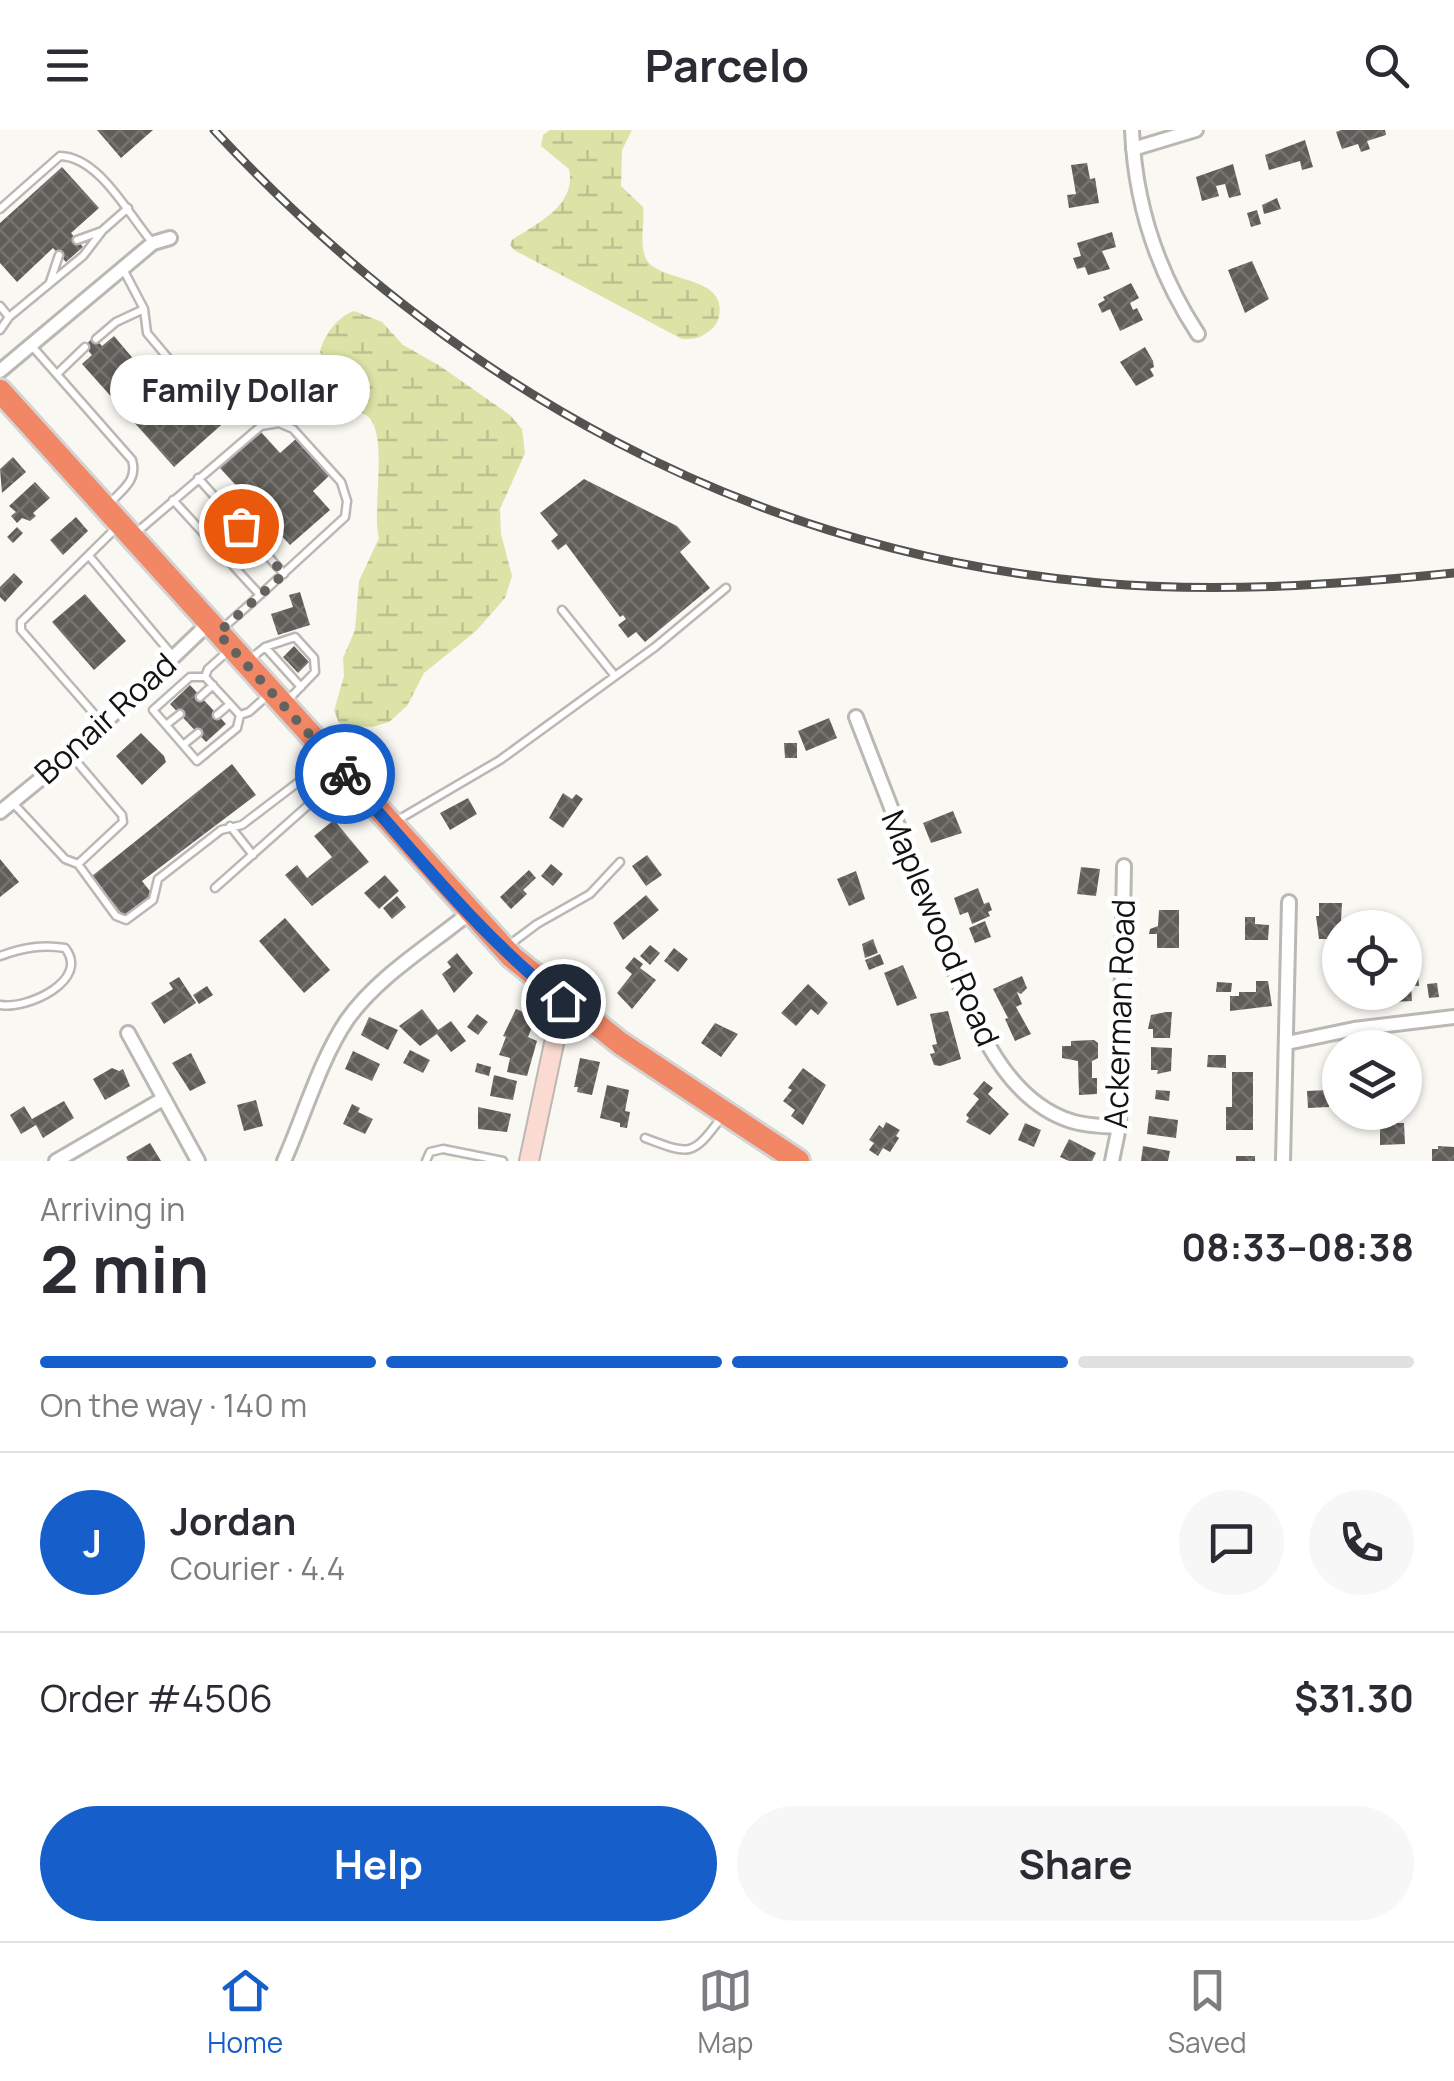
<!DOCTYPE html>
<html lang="en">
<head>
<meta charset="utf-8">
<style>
	:root { --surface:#fff; --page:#f7f7f7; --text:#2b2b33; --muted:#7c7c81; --line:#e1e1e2; --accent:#165fca }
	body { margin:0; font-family:Manrope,sans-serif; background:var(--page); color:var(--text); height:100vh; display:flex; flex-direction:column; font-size:38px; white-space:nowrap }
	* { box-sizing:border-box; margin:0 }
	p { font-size:32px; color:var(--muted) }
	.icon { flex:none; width:55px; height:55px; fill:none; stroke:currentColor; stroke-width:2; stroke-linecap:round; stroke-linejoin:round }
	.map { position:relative; height:1031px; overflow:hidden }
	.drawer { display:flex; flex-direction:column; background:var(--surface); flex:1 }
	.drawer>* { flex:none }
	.fabs { position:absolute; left:1322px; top:780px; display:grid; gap:20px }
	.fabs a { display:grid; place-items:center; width:100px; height:100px; border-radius:50%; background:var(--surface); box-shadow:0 2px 8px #0004; font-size:50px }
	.pin { position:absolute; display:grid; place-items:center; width:85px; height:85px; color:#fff; margin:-42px; border:5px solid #fff; border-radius:50%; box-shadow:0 2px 10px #0007 }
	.courier { position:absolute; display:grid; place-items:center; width:100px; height:100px; margin:-50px; border:8px solid #165fca; border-radius:50%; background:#fff; color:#222; box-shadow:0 2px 12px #0007 }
	.bubble { position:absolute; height:70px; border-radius:35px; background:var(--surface); box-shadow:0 2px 8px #0004; font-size:32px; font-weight:700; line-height:70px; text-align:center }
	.head em { font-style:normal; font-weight:700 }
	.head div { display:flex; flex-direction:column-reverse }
	.head { display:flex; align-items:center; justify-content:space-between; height:170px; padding:0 40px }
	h1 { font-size:65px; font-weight:700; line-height:75px }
	.bar { display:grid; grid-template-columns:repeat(4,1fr); gap:15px 10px; align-content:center; height:120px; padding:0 40px }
	.bar i { height:12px; border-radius:8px; background:var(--line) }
	.bar .on { background:var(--accent) }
	.bar p { grid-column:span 4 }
	.line { display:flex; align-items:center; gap:25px; padding:0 40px; border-top:2px solid var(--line) }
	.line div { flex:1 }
	.round { display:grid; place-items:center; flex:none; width:105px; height:105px; border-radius:52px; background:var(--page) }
	.primary-button { display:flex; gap:20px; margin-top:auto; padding:20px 40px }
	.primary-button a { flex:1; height:115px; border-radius:60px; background:var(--accent); color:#fff; font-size:40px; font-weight:700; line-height:115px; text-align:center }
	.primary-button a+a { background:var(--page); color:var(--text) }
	header { display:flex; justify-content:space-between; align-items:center; height:130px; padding:0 40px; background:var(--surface); font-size:45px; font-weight:700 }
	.tab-bar { display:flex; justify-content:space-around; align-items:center; height:140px; border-top:2px solid var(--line); background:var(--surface); font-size:28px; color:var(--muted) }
	.tab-bar a { display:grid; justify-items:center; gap:5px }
	.tab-bar .on { color:var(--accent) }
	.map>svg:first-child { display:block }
	.wetland { fill:url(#wetland-marsh) }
	.building { fill:url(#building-cross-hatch) }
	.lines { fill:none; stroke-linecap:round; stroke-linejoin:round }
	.lane-casing { stroke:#bbb8b4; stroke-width:11 }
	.street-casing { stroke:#bbb8b4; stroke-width:18 }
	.secondary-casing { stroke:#bbb8b4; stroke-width:22 }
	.highway-casing { stroke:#d4d4d4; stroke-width:28 }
	.lane { stroke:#fff; stroke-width:6 }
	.street { stroke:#fff; stroke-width:12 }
	.secondary { stroke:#fbdbd1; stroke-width:18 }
	.highway { stroke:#f28765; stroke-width:22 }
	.rail-casing { stroke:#545350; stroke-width:9 }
	.rail { stroke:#fff; stroke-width:5; stroke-dasharray:15; stroke-linecap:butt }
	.done { stroke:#63625f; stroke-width:10; stroke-dasharray:0 18 }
	.route { stroke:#165fca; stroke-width:12 }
	.labels { text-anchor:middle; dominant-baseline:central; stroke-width:10; stroke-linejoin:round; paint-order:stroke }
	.street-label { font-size:32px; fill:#121210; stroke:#fff }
</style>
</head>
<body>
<header><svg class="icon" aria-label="menu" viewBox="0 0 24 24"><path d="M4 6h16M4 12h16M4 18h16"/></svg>Parcelo<svg class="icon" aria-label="search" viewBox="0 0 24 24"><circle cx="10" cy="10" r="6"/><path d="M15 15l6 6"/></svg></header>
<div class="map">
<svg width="1454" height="1031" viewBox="0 0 1454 1031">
	<defs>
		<pattern id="wetland-marsh" width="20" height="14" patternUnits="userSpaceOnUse" patternTransform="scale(2.5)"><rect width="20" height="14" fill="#dbe3a7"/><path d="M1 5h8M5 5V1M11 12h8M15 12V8" fill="none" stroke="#bbc28f"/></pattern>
		<pattern id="building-cross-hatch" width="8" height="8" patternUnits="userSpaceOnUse" patternTransform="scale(2.5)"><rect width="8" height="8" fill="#605d59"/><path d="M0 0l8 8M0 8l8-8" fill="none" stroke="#767470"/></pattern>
	</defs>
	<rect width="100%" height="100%" fill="#faf8f3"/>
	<path class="wetland" d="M550,0H632L622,20L621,56L643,77C645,93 638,119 648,132C666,153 727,146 719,186C717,195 713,199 705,204C698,209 691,209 682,209L514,120L510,115L512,110C538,93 577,75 569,39L541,16L543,5Z
		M354,181L382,192L403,215L440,236L510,285L522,299L525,323L500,379L501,404L512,446L505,468L476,501L424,543L407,576L389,592L372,597L344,595L339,593L334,581L344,546L343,528L355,500L359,451L379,408C371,380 390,301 366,285C356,279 339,280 328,274L330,244L320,222C324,205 337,187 354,181Z"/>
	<path class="building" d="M97,0H153L121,28Z
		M1341,0H1385L1386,5L1367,11L1370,19L1361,22L1358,14L1342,19L1336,2Z
		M1305,10L1313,37L1302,40L1300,31L1269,40L1265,25Z
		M1087,33L1090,49L1095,48L1099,73L1069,78L1067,65L1076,64L1071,35Z
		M1233,34L1241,65L1229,68L1225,54L1216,56L1219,66L1202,71L1196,47Z
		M62,37L99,78L71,103L83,117L66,132L53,118L17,152L0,133V93Z
		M1277,68L1281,79L1264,84L1262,75Z
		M1257,80L1261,94L1251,97L1247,83Z
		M1112,102L1116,117L1102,121L1110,139L1088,145L1085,137L1077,139L1073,128L1081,126L1077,113Z
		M1252,131L1269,169L1245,183L1228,140Z
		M1131,153L1139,168L1130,173L1133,180L1137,178L1143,190L1120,201L1110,179L1102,183L1098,174L1105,170L1103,167Z
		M114,206L175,278L200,256L229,288L174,337L82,234L92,225L84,216L94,207L102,216Z
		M1145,217L1153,231L1154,237L1150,239L1154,246L1136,256L1120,232Z
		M261,302L280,323L297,308L330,345L313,361L330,380L290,415L220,338Z
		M13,327L26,342L2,363L0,339Z
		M584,349L677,396L691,412L680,422L710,458L645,512L636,502L628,508L618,495L626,489L623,485L620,487L566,414L558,420L551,411L558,405L540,383Z
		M35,352L50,368L33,383L36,386L30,391L22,388L17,393L11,386L16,382L9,376Z
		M76,387L88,401L63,425L50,410Z
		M17,397L23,403L13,413L7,407Z
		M14,443L23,452L5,472L0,467V457Z
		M300,462L310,495L278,505L271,484L293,477L289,465Z
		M85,464L126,511L94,540L52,492Z
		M294,516L309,532L298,543L283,527Z
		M190,555L226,594L206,612L170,574Z
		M829,588L837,608L806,621L798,601Z
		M141,603L164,626L166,632L142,655L116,626Z
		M784,613H797V628H785Z
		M232,634L256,665L142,751L153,765L124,787L92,746Z
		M563,663L572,669L576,664L583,669L563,698L549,688Z
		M468,668L477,684L450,700L440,683Z
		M953,681L962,703L931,713L923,693Z
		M334,690L369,732L312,776L285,745L297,735L307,748L332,727L314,706Z
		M647,725L662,745L646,756L632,736Z
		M0,729L19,752L0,767Z
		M551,734L563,744L553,756L541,746Z
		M1081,737L1100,739L1096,766L1077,764Z
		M529,740L536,748L523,760L527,764L511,779L500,767Z
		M856,741L865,769L849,776L837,749Z
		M385,745L399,761L379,779L364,763Z
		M978,758L984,774L989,772L992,780L988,782L990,786L972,794L968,782L960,785L954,768Z
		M646,765L659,780L623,810L613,793Z
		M397,766L406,777L392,789L383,778Z
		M1319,773H1342L1340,809H1319L1316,786H1319Z
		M1159,780H1179V818H1157V804H1149L1150,799L1158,796Z
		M1245,787H1255V794L1269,795L1268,810H1245Z
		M285,788L330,840L304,863L259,811Z
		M985,791L991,807L975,813L969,798Z
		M873,809L878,823L865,828L862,814Z
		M650,815L660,823L650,835L640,826Z
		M674,818L688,829L678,842L664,831Z
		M457,823L473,843L454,863L442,844L451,837L447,832Z
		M880,824L884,834L869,840L865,830Z
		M634,827L643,834L640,838L656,850L632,879L617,863L632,844L625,838Z
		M903,835L917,868L897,876L884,843Z
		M1418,845L1419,856H1411L1412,871L1393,872V862H1405V846Z
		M1022,846L1027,858L1021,864L1017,862L1022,874L1016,877L1031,904L1015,911L1005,889L1008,888L993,859Z
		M179,847L196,873L164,894L151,873L173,859L169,853Z
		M1256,851H1268L1272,876L1230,881V866H1239V862H1256Z
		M1217,852L1232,853L1231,862H1216Z
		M1437,853L1439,867L1429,868L1427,854Z
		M808,854L828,873L818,885L811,879L796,896L781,883Z
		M207,856L213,865L199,874L193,865Z
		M1365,862H1379L1381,877L1367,879Z
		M422,879L438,900L451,891L466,911L451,922L437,904L420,916L399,896Z
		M516,879L536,887L528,907L537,911L527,946L507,942L510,928L499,925L506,907L503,906Z
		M948,881L961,929L940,936L934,935L930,924L935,923L932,915L937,914L930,884Z
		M1166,882H1172L1170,908H1153V899H1148L1151,885Z
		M477,884L488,892L478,905L467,897Z
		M369,887L398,900L388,920L361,905Z
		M715,893L738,904L721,927L701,913Z
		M1094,910L1098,913V928L1092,931V948H1097V964L1079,965L1078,931L1062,928V916H1071V911Z
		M1151,917L1172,918L1171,941L1157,944L1158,940H1151Z
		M410,920L430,930L423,943L403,933Z
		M353,921L380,934L372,951L345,939Z
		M191,923L206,953L190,961L172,933Z
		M1208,925H1226V938L1207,937Z
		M580,928L600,932L592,965L577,962L578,957H574Z
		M477,933L491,937L489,946L475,942Z
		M112,938L119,941L123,939L130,956L105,970L93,949Z
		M803,938L826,955L803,995L791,986L795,980L783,971L792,960L788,958Z
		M1232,942H1253V1000H1226V977H1232Z
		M494,945L517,951L513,970L490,966Z
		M984,951L993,958L988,964L1009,984L990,1005L966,992L969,988L966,985L979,969L973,964Z
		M607,955L629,960L625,981L630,982L627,998L620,997V993L600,988Z
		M1156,960L1170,961L1169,971L1155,969Z
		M1328,960L1329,977L1308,978L1307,961Z
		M256,970L263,996L244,1001L237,975Z
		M64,971L74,988L43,1008L36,995L21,1004L10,985L24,976L32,989Z
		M352,974L360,978L358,982L373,989L365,1004L343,994Z
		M478,977L511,984L507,1002L478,999Z
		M1149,986L1178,990L1176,1008L1147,1004Z
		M886,992L900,1000L896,1006L899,1008L890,1022L883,1018L878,1026L869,1020L874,1013L869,1010L879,995L883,998Z
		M1025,993L1041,1000L1034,1017L1018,1010Z
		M1380,993H1404L1405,1014L1380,1015Z
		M1069,1009L1096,1023L1092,1031H1069L1060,1027Z
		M150,1013L161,1031H128L126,1027Z
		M1143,1016L1170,1021L1168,1031H1141Z
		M1438,1016L1454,1017V1031H1432V1019H1438Z
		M1236,1026H1255V1031H1236Z"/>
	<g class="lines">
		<defs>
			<path id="lane" d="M0,79L60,26C100,27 129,86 153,113
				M77,110L102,101
				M123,139L144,179L147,203L184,247
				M50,152L59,125
				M0,176L9,187L0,200
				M9,187L83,126L103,100L128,78
				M96,209L116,192L144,179
				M31,215L132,330C138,350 123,359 110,373
				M57,244L85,217
				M198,348L284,444
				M173,370L260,465L223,498
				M137,402L261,296L279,293L293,299L341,352L347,371L345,387L260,465
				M90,427L173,526
				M562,480L615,546
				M265,517L301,557
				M227,522L208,539L205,547L240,585L249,582L267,566
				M250,529L265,517L295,507L314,528L315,542L288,570
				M205,547H190L153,580L197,631L237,598L240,585
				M200,567L213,555
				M217,585L230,574
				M103,594L21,500V492L116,398
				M166,595L180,584
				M183,615L198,603
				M70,624L122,685L123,692L78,734
				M12,672L65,729L78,734L116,786L126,790L153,770L158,749L221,700L242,695L326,631
				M396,691L500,630L655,517L726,458
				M230,696L253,725
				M215,758L341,646
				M509,815L537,794L590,764L620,732
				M0,826C22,818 42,814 65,818C91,850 27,880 0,875
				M645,1008C690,1025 692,1027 721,988
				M426,1031L430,1022L443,1019L503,1031"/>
			<path id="street" d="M1132,0C1135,73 1158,143 1198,204
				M1133,19L1196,0
				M0,241L153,113L170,108
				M856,587L962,861C983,911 1014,973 1071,991C1086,996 1103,996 1119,997
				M0,682L76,620L209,493
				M128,903L198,1031
				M1287,913L1354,899L1454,887
				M56,1031L163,969
				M284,1031C304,986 320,930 347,890C377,847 429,816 469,783
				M1112,1031L1119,997L1124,736
				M1283,1031L1289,772"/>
			<path id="secondary" d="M529,1031L563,871"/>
			<path id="highway" d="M0,261L512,827L620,913L798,1031"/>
		</defs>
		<use href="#lane" class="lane-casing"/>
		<use href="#street" class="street-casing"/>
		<use href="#secondary" class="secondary-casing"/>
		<use href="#highway" class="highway-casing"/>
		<use href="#lane" class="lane"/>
		<use href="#street" class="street"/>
		<use href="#secondary" class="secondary"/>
		<use href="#highway" class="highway"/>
		<defs>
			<path id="rail" d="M214,0C451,255 749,423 1100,453C1218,463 1336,455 1454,443"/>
		</defs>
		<use href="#rail" class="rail-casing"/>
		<use href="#rail" class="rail"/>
	</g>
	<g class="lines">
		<path class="done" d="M241,396L284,444L218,503L345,644"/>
		<path class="route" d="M345,644C414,722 480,806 563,871"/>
	</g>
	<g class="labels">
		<g class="street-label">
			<text transform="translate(105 588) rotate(-42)">Bonair Road</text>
			<text transform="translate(941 798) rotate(67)">Maplewood Road</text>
			<text transform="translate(1119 884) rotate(-88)">Ackerman Road</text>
		</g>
	</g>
</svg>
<div class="fabs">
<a><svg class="icon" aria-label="locate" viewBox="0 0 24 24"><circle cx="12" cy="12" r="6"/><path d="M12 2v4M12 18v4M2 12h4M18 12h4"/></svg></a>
<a><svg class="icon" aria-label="layers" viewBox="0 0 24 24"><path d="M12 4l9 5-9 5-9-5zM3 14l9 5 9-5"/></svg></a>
</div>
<div class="pin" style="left:241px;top:396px;background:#ea580c"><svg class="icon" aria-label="bag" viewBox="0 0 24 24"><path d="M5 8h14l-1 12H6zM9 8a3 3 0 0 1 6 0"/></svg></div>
<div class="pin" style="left:563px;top:871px;background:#1f2937"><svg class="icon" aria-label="home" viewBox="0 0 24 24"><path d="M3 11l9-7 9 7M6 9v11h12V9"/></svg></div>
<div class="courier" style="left:345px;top:644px"><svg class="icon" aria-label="bike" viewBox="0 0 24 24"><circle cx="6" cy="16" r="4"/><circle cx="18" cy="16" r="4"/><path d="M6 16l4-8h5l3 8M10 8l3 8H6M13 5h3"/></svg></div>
<div class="bubble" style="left:110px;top:225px;width:260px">Family Dollar</div>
</div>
<section class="drawer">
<div class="head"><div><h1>2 min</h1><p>Arriving in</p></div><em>08:33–08:38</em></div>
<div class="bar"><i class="on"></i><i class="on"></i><i class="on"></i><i></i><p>On the way · 140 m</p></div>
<div class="line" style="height:180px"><b class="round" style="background:var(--accent);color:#fff">J</b><div><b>Jordan</b><p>Courier · 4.4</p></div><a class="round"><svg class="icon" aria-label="chat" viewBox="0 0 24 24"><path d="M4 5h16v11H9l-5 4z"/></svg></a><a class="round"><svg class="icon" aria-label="phone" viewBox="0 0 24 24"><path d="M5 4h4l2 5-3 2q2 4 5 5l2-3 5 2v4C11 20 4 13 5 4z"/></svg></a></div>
<div class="line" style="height:130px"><div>Order #4506</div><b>$31.30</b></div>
<div class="primary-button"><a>Help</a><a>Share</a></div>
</section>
<nav class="tab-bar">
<a class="on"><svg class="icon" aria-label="home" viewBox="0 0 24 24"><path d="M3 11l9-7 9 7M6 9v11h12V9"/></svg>Home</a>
<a><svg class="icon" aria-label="map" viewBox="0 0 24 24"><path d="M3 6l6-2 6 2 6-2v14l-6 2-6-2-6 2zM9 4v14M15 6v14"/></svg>Map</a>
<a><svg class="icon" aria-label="saved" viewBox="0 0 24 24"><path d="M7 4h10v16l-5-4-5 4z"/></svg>Saved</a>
</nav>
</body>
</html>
